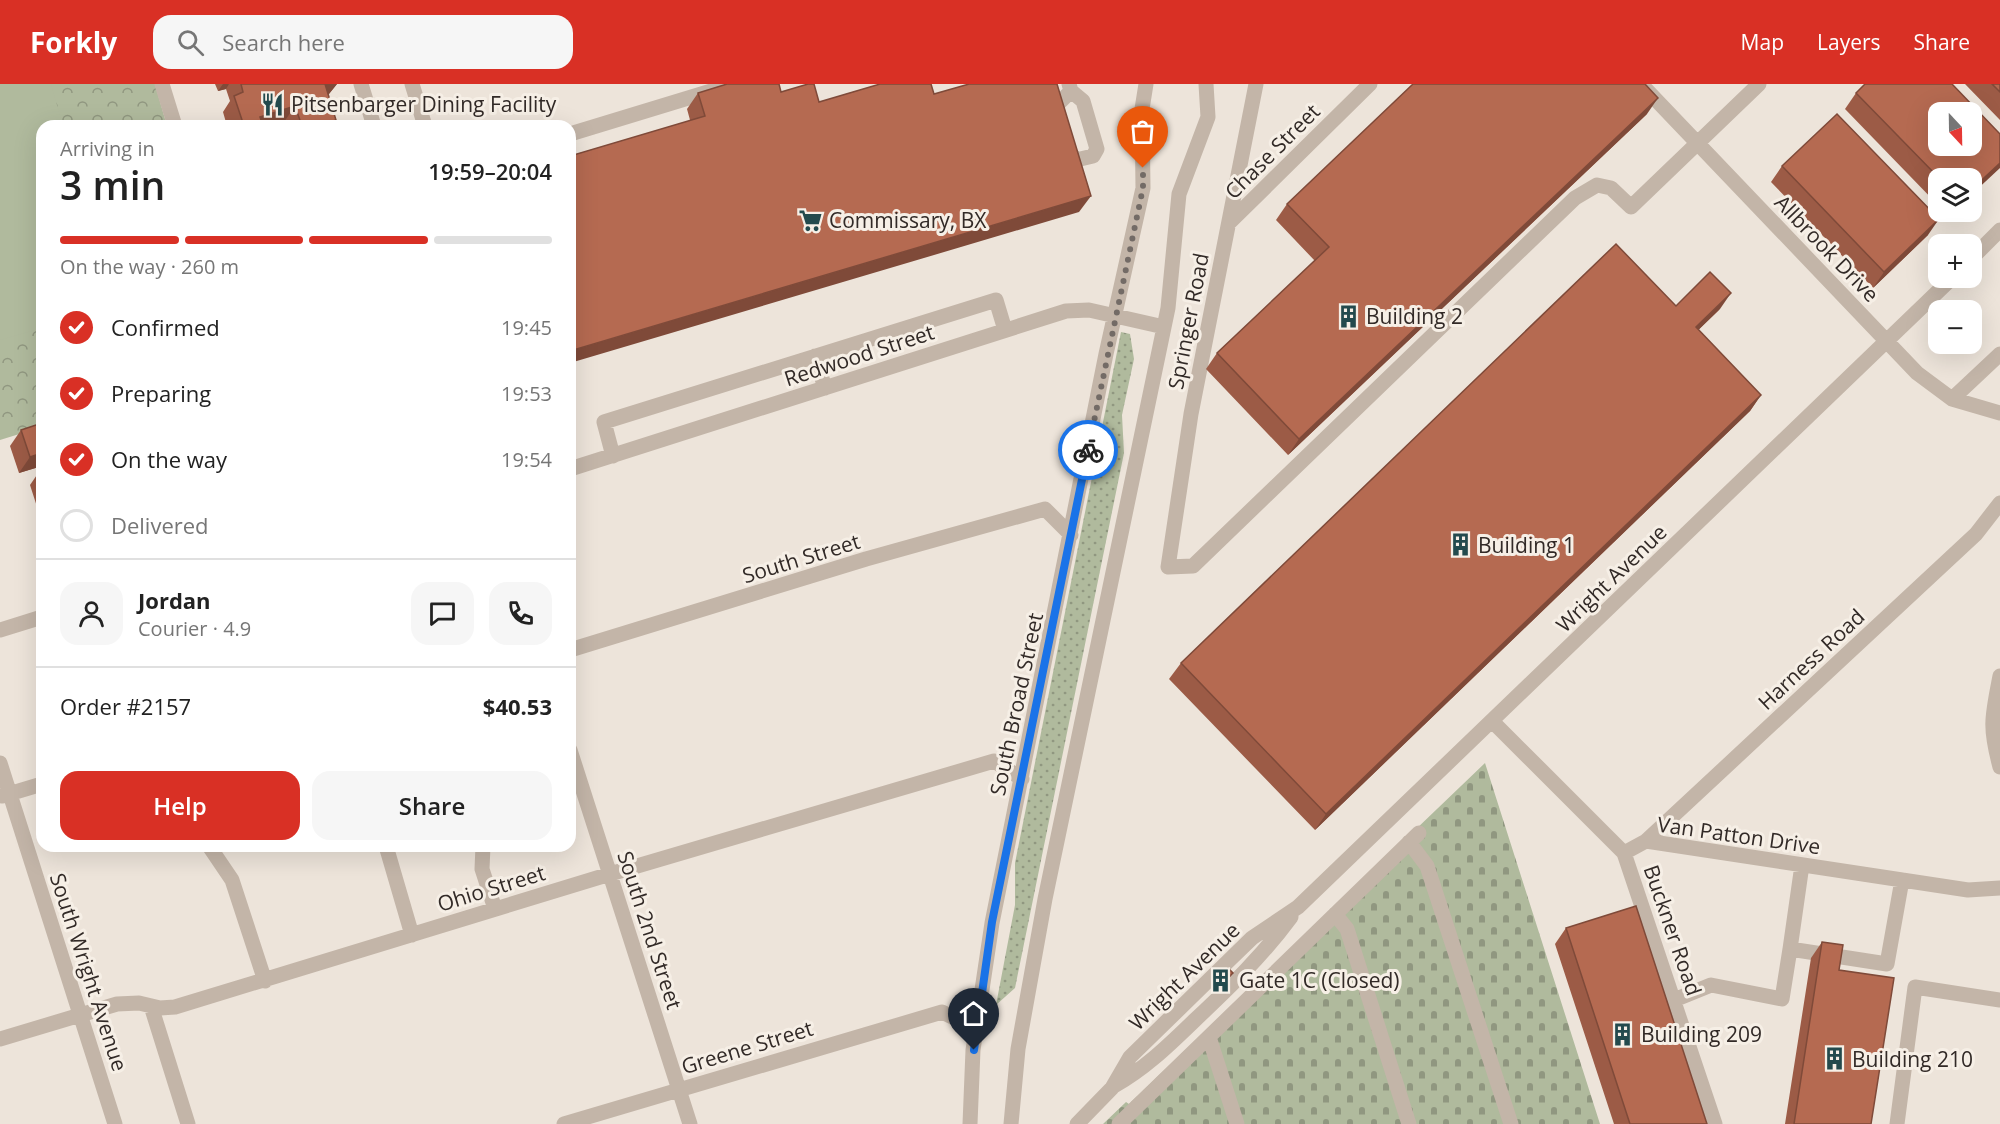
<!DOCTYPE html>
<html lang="en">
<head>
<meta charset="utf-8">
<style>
	:root { --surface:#fff; --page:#f6f6f6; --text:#222; --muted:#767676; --line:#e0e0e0; --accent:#d93025 }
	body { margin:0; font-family:"Open Sans",sans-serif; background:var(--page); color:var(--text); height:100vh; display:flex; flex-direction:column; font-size:22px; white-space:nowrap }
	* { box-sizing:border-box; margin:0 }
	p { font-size:20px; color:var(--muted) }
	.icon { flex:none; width:33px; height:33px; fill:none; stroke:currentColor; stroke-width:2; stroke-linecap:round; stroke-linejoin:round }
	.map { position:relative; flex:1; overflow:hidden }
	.details { position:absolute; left:36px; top:36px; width:540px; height:732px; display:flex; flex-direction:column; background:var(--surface); border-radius:18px; box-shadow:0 6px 24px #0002 }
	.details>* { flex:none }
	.needle { width:39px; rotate:158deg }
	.tools { position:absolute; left:1928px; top:18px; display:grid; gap:12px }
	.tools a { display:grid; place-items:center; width:54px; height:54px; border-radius:12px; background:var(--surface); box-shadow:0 6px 24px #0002; font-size:30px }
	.pin { position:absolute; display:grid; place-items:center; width:51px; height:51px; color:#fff; margin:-62px -26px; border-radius:50% 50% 50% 0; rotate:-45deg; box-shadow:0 0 6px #0007 }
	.pin .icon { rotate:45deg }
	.courier { position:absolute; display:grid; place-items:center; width:60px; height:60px; margin:-30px; border:4px solid #1a73e8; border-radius:50%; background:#fff; color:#222; box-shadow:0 2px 8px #0007 }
	.summary em { font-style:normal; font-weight:600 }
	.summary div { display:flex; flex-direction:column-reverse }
	.summary { display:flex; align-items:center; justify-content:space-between; height:102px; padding:0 24px }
	h1 { font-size:39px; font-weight:600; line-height:45px }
	.bar { display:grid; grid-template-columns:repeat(4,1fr); gap:9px 6px; align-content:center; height:72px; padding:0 24px }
	.bar i { height:8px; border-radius:4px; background:var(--line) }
	.bar .current { background:var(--accent) }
	.bar p { grid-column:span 4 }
	.line { display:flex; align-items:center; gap:15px; padding:0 24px; border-top:2px solid var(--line) }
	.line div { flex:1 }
	.round { display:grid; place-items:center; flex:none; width:63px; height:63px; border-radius:18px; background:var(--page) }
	ol { padding:0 24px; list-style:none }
	li { display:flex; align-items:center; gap:18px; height:66px }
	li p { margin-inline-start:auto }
	li .icon { padding:6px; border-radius:50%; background:var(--accent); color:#fff; stroke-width:4 }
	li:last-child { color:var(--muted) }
	li i { width:33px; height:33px; border:3px solid var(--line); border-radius:50% }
	.cta { display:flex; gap:12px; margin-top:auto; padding:12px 24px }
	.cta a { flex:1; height:69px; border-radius:18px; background:var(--accent); color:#fff; font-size:24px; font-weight:600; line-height:69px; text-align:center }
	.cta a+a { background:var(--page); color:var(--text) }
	header { display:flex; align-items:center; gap:36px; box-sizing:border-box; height:84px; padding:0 30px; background:var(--accent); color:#fff }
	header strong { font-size:28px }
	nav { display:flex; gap:33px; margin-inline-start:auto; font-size:21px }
	.search { width:420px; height:54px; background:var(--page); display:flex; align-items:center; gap:15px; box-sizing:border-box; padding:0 21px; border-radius:18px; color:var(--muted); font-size:22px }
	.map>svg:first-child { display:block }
	.grass { fill:url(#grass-dots) }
	.cemetery { fill:url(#cemetery-stones) }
	.park { fill:url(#park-crowns) }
	.pitch { fill:#b0ba9d }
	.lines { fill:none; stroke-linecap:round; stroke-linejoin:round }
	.minor { stroke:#c3b5a8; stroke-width:15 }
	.wall { fill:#9c5b46 }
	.shaded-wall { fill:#7f4a39 }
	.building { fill:#b56a51; stroke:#7f4a39; stroke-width:1.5; fill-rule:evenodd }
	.done { stroke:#736b66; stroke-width:6; stroke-dasharray:0 10.8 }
	.route { stroke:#1a73e8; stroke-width:8 }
	.labels { text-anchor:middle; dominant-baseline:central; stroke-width:6; stroke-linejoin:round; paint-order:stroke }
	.poi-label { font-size:21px; fill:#322a27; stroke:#f6efe6; text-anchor:start }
	.street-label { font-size:21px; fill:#322a27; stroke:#f6efe6 }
</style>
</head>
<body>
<header>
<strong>Forkly</strong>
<div class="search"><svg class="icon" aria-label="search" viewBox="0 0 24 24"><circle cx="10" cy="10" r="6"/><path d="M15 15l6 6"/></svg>Search here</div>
<nav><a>Map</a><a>Layers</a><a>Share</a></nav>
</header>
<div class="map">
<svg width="2000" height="1040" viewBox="0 0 2000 1040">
	<defs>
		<pattern id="grass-dots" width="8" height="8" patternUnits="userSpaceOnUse" patternTransform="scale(1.5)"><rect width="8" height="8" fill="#b0ba9d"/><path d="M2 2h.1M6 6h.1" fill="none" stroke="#909780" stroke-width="1.8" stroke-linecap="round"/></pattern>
		<pattern id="cemetery-stones" width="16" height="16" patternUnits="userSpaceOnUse" patternTransform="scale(1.5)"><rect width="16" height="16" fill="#b0ba9d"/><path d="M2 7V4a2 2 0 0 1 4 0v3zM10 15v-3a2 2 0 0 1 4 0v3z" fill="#909780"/></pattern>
		<pattern id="park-crowns" width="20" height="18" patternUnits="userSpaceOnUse" patternTransform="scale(1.5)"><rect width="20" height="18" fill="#b0ba9d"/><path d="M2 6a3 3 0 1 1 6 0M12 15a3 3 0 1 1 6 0" fill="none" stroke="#909780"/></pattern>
	</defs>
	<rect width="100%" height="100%" fill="#ede4da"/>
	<path class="grass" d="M1121,248L1130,250L1134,275L1122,331L1124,369L1015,904L996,921L1015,821V779Z"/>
	<path class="cemetery" d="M1485,679L1600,1040H1103L1126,1018L1129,1020Z"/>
	<path class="park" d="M0,0H155L167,42H42V343L0,356Z"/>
	<path class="pitch" d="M0,0H51L63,42H42V244L0,256Z"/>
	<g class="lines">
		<path class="minor" d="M162,0L175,42
			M361,0L374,42
			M412,0L425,42
			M1256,0L1191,330L1168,483L1193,482L1575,114L1597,101L1611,104L1631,123L1759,0
			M1641,0L1917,289L1952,315L2000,329
			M1056,33L1057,21L1071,7
			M570,50L734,0
			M1066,64L1076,76L1093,72L1097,65L1083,17L1071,7L1069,0
			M1229,139L1370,0
			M1971,175L2000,146
			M815,272L825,304
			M1952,315L2000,270
			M613,372L604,338L996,216L1005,246
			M570,385L1066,227L1089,226L1164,243
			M0,546L42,533
			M570,566L866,475L1045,425L1071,451
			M2000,592C1992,633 1989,642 2000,683
			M1492,637L1624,769L1646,757L1968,806L2000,804
			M570,666L690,1040
			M0,679L115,1040
			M2,712L42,700
			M1646,757L1976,450L2000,419
			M1409,758L1427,782L1511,1040
			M209,762L232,796L265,897
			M386,762L412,851
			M483,762L482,785L495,825
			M1624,769L1715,1040
			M1802,781L1790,865L1887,880L1902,796
			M1335,830L1347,845L1409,1040
			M1674,916L1711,901L1782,915L1790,865
			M151,922L188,1040
			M1209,953L1237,1040
			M0,955L117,920L139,919L160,924L175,923L610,790L994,677L1022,695
			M1114,1002C1146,984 1170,960 1196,935C1231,902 1263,871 1291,833
			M564,1040L942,928L977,945
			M970,1040L973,966L992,839L1106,270L1143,104L1142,25L1146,0
			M1011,1040L1018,965L1045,815L1168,224L1179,110L1208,33L1206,0
			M1077,1040L1112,1004L1130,973L1216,889L1252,854L1298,823L1952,194
			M1119,1040L1419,749
			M1897,1040L1915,903L2000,916"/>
	</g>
	<path class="wall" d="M215,0H337L328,11L332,42H286L284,38L270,42H227L223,28L230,17L226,5L218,7Z
		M1965,0H2000V36Z
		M781,8L819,18L934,10L1079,128L690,36L687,25L698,9Z
		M1856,9L1971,94H1938V121L1845,25Z
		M1647,30L1288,371L1206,285L1217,269L1315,177L1276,136L1287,120Z
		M1782,82L1928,151L1873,204L1771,98Z
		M1944,128H1953L1948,132Z
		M1720,225L1698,246L1761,311L1750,327L1315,746L1169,595L1181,579Z
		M42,339V382L19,389L10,362L21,346Z
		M41,385H42V432H40L30,401Z
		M1566,844L1707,1040H1614L1555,860Z
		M1822,858L1839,886L1871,1040H1785L1811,874Z
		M1233,889L1230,893L1218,905L1213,899L1216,895Z"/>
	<path class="shaded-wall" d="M223,0H229L226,5L218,7Z
		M324,0H337L329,10L313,16Z
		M1658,14L1647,30L1288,371L1299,355Z
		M295,22L284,38L270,42H254L260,33Z
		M336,36L332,42H318Z
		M2000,79V84L1971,111V106Z
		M1091,112L1079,128L570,279V267Z
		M1939,135L1928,151L1873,204L1884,188Z
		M1731,209L1720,225L1685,259L1696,243Z
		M1761,311L1750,327L1315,746L1326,730Z
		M42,369V382L19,389L30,373Z
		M1233,889L1230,893L1218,905L1221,900Z"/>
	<path class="building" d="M241,0H325L336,36L318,42H302L295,22L260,33L263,42H244L234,12L243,8Z
		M727,0H779L781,8L808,0H814L819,18L880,0H931L934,10L969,0H1057L1091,112L570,267V72L705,32L698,9Z
		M1413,0H1645L1658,14L1299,355L1217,269L1329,163L1287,120Z
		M1865,0H1952L2000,50V79L1971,106V94H1939L1856,9ZM1938,28H1971V62H1938Z
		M1992,0H2000V8Z
		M1837,30L1939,135L1884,188L1782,82Z
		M1616,160L1676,222L1710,188L1731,209L1696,243L1761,311L1326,730L1181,579Z
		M42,339V369L30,373L21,346Z
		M1636,822L1707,1040H1630L1566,844Z
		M1822,858L1843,861L1839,886L1894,894L1871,1040H1794Z
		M1228,884L1233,889L1221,900L1216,895Z"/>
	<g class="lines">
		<path class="done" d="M1088,366L1143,104V84"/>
		<path class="route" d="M974,966L992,838L1088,366"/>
	</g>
	<defs>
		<symbol id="restaurant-bare" viewBox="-9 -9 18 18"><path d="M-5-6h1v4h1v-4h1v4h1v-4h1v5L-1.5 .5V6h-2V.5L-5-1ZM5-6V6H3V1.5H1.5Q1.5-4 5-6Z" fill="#234a4d" stroke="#f6efe6" stroke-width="2.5" paint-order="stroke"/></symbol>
		<symbol id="supermarket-bare" viewBox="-9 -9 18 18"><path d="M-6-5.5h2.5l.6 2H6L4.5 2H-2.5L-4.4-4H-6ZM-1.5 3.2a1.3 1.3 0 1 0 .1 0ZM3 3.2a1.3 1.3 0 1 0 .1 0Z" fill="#234a4d" stroke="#f6efe6" stroke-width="2.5" paint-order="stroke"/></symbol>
		<symbol id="building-bare" viewBox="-9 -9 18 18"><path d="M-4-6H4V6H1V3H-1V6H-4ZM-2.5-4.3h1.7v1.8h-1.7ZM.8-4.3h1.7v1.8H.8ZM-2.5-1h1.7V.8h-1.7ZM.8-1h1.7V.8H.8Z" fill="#234a4d" stroke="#f6efe6" stroke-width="2.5" paint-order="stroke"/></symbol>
	</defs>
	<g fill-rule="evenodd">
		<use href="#restaurant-bare" x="256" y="4" width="33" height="33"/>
		<use href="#supermarket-bare" x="794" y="120" width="33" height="33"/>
		<use href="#building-bare" x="1332" y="216" width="33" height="33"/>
		<use href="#building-bare" x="1444" y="444" width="33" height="33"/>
		<use href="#building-bare" x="1204" y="880" width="33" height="33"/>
		<use href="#building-bare" x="1606" y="934" width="33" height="33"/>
		<use href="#building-bare" x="1818" y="958" width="33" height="33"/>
	</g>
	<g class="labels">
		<g class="poi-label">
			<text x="291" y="20">Pitsenbarger Dining Facility</text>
			<text x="829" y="136">Commissary, BX</text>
			<text x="1366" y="232">Building 2</text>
			<text x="1478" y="461">Building 1</text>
			<text x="1239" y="896">Gate 1C (Closed)</text>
			<text x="1641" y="950">Building 209</text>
			<text x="1852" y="975">Building 210</text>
		</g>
		<g class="street-label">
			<text transform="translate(1272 67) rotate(-45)">Chase Street</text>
			<text transform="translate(1827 164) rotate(46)">Allbrook Drive</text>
			<text transform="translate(1188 237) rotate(-79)">Springer Road</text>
			<text transform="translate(859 271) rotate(-18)">Redwood Street</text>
			<text transform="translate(801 474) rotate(-17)">South Street</text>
			<text transform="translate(1611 494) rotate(-44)">Wright Avenue</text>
			<text transform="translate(1811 575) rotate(-43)">Harness Road</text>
			<text transform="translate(1016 620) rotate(-78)">South Broad Street</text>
			<text transform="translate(1739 751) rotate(8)">Van Patton Drive</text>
			<text transform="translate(491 804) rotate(-17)">Ohio Street</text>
			<text transform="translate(650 846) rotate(72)">South 2nd Street</text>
			<text transform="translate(1673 846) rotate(71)">Buckner Road</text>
			<text transform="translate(89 888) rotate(72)">South Wright Avenue</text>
			<text transform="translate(1184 892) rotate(-44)">Wright Avenue</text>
			<text transform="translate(747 963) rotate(-17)">Greene Street</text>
		</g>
	</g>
</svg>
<div class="tools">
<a><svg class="needle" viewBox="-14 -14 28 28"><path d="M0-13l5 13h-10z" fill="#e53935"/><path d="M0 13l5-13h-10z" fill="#767676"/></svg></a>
<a><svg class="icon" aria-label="layers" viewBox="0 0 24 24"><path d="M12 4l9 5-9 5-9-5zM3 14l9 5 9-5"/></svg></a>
<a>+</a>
<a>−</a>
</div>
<div class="pin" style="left:1143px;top:84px;background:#ea580c"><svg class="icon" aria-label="bag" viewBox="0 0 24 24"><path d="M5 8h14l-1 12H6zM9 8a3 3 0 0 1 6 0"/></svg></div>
<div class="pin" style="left:974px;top:966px;background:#1f2937"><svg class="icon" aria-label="home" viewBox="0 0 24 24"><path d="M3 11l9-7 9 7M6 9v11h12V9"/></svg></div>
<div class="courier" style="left:1088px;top:366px"><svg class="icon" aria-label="bike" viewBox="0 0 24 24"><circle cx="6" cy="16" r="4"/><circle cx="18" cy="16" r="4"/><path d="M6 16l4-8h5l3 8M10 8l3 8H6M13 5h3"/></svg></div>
<section class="details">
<div class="summary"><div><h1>3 min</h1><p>Arriving in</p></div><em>19:59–20:04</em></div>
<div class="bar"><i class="current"></i><i class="current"></i><i class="current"></i><i></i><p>On the way · 260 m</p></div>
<ol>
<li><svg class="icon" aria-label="check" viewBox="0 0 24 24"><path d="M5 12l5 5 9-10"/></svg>Confirmed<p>19:45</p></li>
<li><svg class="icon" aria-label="check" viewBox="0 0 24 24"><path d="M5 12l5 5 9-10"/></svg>Preparing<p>19:53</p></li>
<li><svg class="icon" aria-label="check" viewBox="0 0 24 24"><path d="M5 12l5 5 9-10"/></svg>On the way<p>19:54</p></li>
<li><i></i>Delivered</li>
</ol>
<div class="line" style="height:108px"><a class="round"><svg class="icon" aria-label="person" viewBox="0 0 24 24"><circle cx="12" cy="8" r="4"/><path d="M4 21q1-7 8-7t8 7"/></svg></a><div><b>Jordan</b><p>Courier · 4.9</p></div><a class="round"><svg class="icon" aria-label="chat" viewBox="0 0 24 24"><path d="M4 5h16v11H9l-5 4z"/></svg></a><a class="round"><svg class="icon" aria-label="phone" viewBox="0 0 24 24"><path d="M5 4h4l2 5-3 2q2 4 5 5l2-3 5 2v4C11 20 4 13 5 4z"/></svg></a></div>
<div class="line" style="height:78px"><div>Order #2157</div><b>$40.53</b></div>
<div class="cta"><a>Help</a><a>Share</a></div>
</section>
</div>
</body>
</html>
